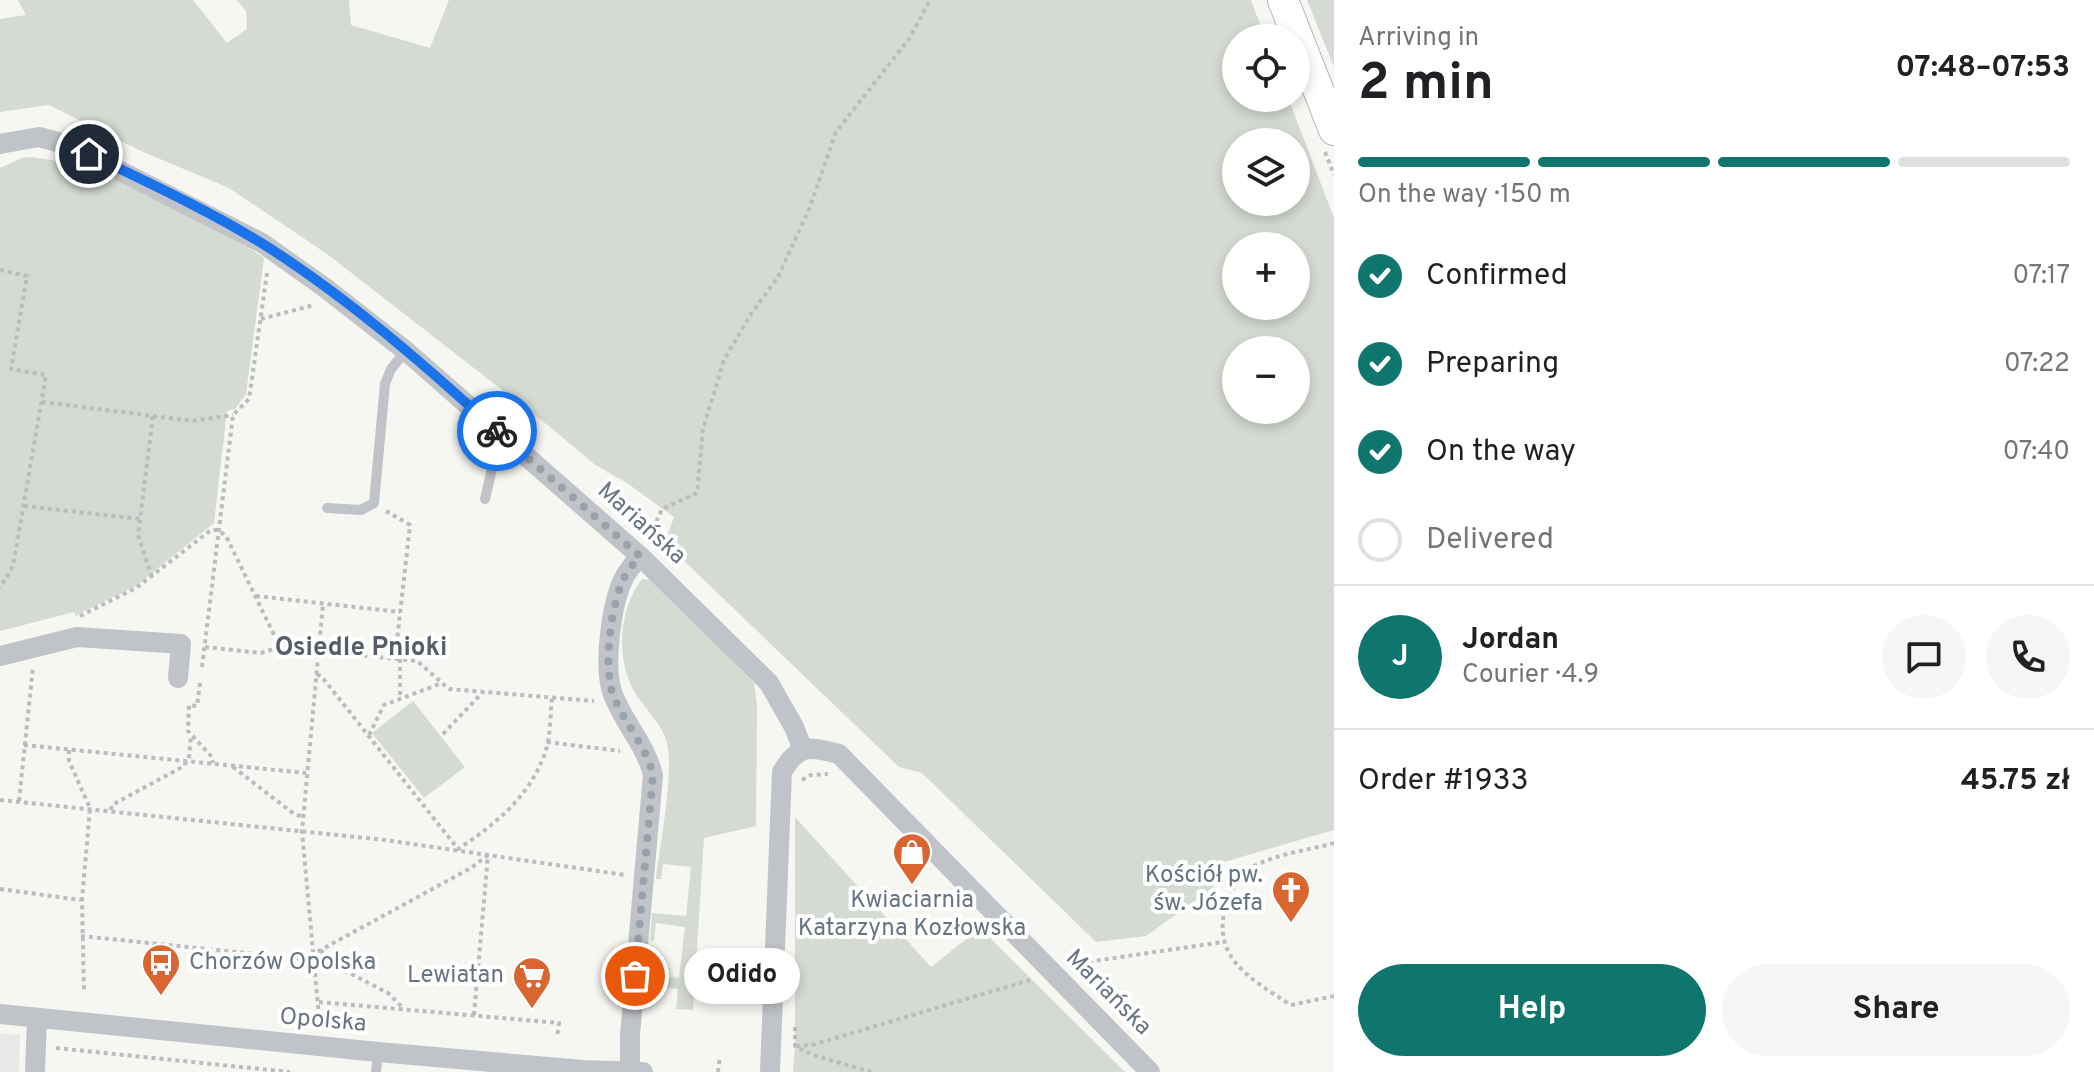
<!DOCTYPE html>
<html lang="en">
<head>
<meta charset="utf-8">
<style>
	:root { --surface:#fff; --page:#f6f6f6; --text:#202124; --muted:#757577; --line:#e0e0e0; --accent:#0f766e }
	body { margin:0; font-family:Overpass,sans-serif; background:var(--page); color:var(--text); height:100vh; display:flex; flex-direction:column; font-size:30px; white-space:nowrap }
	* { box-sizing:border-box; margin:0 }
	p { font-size:26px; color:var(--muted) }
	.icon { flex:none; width:44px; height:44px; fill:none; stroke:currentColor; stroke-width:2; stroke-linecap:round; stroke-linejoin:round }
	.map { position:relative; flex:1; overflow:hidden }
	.sheet { display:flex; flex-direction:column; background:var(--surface); width:760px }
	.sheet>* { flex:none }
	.tools { position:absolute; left:1222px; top:24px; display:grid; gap:16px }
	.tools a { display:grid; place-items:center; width:88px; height:88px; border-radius:50%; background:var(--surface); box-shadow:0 4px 12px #0003; font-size:40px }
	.pin { position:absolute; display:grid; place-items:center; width:68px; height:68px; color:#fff; margin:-34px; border:4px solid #fff; border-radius:50%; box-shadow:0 2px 8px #0007 }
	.courier { position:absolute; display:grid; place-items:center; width:80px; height:80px; margin:-40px; border:6px solid #1a73e8; border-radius:50%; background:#fff; color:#222; box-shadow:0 2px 10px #0007 }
	.bubble { position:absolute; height:56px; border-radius:28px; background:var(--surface); box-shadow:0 4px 12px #0003; font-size:26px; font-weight:700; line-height:56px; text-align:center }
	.summary em { font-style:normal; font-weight:700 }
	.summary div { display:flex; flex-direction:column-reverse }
	.summary { display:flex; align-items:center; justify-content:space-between; height:136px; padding:0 24px }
	h1 { font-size:52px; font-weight:700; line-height:60px }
	.bar { display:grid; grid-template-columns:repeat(4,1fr); gap:12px 8px; align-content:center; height:96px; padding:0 24px }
	.bar i { height:10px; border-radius:6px; background:var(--line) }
	.bar .on { background:var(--accent) }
	.bar p { grid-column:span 4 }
	.line { display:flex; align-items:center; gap:20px; padding:0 24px; border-top:2px solid var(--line) }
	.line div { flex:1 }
	.round { display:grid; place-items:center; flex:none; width:84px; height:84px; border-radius:42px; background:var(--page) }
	ol { padding:0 24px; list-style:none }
	li { display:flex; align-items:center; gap:24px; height:88px }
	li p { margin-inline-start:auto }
	li .icon { padding:8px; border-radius:50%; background:var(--accent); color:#fff; stroke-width:4 }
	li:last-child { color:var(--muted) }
	li i { width:44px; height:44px; border:4px solid var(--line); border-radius:50% }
	.action { display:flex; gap:16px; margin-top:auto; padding:16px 24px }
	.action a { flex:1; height:92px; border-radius:48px; background:var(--accent); color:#fff; font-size:32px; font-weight:700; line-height:92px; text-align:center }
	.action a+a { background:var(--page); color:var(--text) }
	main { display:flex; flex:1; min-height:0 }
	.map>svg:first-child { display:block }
	.built { fill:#e7e8e7 }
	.green { fill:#d5dbd3; fill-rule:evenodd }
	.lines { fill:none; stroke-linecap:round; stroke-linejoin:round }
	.secondary-casing { stroke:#b2b7bc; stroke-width:32 }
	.path { stroke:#babcbf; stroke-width:4; stroke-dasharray:4 4; stroke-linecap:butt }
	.lane { stroke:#c0c3c7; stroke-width:10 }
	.street { stroke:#c0c3c7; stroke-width:20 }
	.secondary { stroke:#fff; stroke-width:30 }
	.done { stroke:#99a2aa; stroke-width:8; stroke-dasharray:0 14.4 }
	.route { stroke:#1a73e8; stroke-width:10 }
	.labels { text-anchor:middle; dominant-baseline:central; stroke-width:8; stroke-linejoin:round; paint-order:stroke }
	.street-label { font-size:24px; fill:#677483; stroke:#fff }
	.poi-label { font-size:24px; fill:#677483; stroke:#fff; text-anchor:end }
	.neighbourhood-label { font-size:26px; font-weight:bold; fill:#555e68; stroke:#fff }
</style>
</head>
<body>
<main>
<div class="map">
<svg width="1334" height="1072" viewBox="0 0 1334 1072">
	<rect width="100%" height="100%" fill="#f6f6f3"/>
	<path class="built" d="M0,1033L20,1035L19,1072H0Z"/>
	<path class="green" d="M18,0H193L227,43L247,29L246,11L237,0H349L351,25L430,48L449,0H1251L1265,38H1236V98H1288L1334,218V830L1217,864L1213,888L1146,936L1096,942L922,773L899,767L682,559L666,539L674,517L627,483L594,464L550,427L327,254L229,188L141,151L49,105L0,112V19L26,15ZM1236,142H1296V202H1236ZM1236,246H1296V306H1236ZM1236,350H1296V410H1236Z
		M1307,0H1334V67Z
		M31,157C90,163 142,191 193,218C217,231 242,242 264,258L246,394L235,409L227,411L214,523L136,586L75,616L74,612L0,631V168L22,158Z
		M642,579L652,580L754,683L757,706L756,826L704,838L693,1010L676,1009L678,989L650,986L648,1001L644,1000L647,960L651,961V975L679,978L685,927L656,923L654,941L650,940L652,913L686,916L691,867L663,864L661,879H656C660,844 674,775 667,743C662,722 640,705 631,685C616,653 620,607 642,579Z
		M413,701L465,767L424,798L372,733Z
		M795,817L931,967L980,928L1125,1072H793L795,1046Z"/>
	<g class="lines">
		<defs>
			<path id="secondary" d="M1283,0L1334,130"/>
		</defs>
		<use href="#secondary" class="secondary-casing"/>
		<path class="path" d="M1325,152L1334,175
			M0,270L27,276L11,369L46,375L13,566L0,588
			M261,319L314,305
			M42,402L192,421L233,415
			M24,506L140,519
			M386,511L410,525L395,658
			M650,536L662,509L697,493L703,429L724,360L751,314L778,277L810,207L836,132L909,39L930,0
			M152,577L138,535L153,416
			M256,596L400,612
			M80,616L136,588L211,530H218L226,536L280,647
			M205,647L261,653L280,647L417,661L449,689L594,701
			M400,659V697
			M202,667L233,415L249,399L267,273
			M317,674L322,677L458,849C495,825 530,796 545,753C551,736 550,715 552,697
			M200,683L197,706L189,705L188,731L212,757L213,763
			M443,734L484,691
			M369,735L384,705L442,683
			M547,742L620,751
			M24,745L306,773
			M69,750V761L90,808L82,900L84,992
			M233,767L294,814L303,817
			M802,780L811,775L828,774
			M0,800L385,840L625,875
			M19,801L33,667
			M111,810L112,805L184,766L189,757L191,735
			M1334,843C1306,851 1271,854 1246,871C1238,876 1231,892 1227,901C1209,957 1249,978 1291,1005L1334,996
			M0,889L81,900
			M81,936L304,959L471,868L488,855
			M321,950L328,962L388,993L402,1007
			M1073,964L1223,942
			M319,1002L559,1023L557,1038
			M474,1015L488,855
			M319,1017L302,831L323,604
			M795,1027V1046L813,1055L871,1072
			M796,1046L812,1045L1030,980
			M56,1048L290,1072
			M718,1072L720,1056"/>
		<path class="lane" d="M485,499L495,456L509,442
			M327,508L361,510L374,503L385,384L391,369L406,351
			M376,1072L378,1052"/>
		<path class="street" d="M0,144L39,137L69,145L262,243L324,287L406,351L640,556L769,683L794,727L803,750
			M0,656L77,637L181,644L178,678
			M0,1014L378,1052L583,1070L643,1072
			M630,1071V1035L653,775C646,746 625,724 614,697C602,670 611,602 625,576C629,569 635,562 640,556
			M35,1072L37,1018
			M770,1072L782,772C798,744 810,746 839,754L1150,1072"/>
		<use href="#secondary" class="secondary"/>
	</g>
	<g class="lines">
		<path class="done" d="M497,431L640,556C635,562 629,569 625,576C611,602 602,670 614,697C625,724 646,746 653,775L635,976"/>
		<path class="route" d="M89,154C147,182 208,210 263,244C347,297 424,364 497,431"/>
	</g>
	<defs>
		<symbol id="shop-pin" viewBox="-11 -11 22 30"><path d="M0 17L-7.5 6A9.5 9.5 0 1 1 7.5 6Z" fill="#d96631" stroke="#fff"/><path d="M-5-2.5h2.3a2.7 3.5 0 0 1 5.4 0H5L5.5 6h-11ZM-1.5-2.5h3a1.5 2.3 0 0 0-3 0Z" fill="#fff"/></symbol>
		<symbol id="church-pin" viewBox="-11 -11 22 30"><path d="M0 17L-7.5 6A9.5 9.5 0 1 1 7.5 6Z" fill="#d96631" stroke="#fff"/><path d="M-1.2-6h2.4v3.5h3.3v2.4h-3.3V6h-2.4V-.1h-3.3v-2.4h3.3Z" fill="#fff"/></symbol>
		<symbol id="bus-pin" viewBox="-11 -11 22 30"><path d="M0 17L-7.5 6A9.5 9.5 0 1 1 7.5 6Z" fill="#d96631" stroke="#fff"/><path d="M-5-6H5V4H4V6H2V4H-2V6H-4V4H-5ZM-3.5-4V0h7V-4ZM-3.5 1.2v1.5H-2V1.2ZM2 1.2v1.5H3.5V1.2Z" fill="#fff"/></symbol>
		<symbol id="supermarket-pin" viewBox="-11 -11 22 30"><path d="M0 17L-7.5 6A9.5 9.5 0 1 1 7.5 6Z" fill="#d96631" stroke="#fff"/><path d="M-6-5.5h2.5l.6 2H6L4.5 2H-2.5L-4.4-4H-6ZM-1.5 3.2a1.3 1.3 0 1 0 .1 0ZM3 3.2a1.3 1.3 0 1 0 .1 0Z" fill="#fff"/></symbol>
	</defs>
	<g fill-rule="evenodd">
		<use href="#shop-pin" x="890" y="830" width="44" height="60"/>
		<use href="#church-pin" x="1269" y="868" width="44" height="60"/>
		<use href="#bus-pin" x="139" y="941" width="44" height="60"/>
		<use href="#supermarket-pin" x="510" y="954" width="44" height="60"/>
	</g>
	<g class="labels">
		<g class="street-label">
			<text transform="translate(641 524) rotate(42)">Mariańska</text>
			<text transform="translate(1108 993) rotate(45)">Mariańska</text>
			<text transform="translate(323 1021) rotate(5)">Opolska</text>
		</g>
		<g class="poi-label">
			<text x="1263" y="876">Kościół pw.<tspan x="1263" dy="28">św. Józefa</tspan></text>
			<text x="912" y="901" text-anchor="middle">Kwiaciarnia<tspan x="912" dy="28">Katarzyna Kozłowska</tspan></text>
			<text x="189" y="963" text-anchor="start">Chorzów Opolska</text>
			<text x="504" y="976">Lewiatan</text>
		</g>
		<g class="neighbourhood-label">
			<text x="361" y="648">Osiedle Pnioki</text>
		</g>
	</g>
</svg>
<div class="tools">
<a><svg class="icon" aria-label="locate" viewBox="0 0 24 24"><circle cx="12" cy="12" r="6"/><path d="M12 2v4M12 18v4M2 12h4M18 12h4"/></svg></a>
<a><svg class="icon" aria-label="layers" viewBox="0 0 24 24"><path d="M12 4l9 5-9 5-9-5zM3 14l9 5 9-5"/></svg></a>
<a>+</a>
<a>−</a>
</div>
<div class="pin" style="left:635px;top:976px;background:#ea580c"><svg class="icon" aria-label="bag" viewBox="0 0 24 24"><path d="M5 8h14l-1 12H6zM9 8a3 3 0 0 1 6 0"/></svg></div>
<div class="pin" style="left:89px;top:154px;background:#1f2937"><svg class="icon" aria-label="home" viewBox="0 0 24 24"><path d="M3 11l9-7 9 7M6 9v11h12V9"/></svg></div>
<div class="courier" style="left:497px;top:431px"><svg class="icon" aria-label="bike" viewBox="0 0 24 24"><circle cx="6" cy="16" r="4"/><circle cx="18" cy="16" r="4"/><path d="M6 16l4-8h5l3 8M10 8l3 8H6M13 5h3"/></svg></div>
<div class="bubble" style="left:684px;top:948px;width:116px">Odido</div>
</div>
<section class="sheet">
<div class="summary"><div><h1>2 min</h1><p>Arriving in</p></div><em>07:48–07:53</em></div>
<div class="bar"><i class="on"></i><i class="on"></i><i class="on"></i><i></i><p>On the way · 150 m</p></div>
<ol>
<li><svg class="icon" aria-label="check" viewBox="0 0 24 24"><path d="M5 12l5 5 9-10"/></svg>Confirmed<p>07:17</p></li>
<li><svg class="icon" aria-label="check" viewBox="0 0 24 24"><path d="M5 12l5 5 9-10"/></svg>Preparing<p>07:22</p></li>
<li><svg class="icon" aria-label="check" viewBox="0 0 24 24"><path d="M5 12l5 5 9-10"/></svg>On the way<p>07:40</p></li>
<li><i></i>Delivered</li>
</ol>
<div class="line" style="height:144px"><b class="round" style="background:var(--accent);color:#fff">J</b><div><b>Jordan</b><p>Courier · 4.9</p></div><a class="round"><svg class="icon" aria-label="chat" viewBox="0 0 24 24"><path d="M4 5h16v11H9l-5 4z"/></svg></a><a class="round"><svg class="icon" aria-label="phone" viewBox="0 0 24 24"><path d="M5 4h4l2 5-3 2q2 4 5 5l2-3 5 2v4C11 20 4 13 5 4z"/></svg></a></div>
<div class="line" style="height:104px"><div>Order #1933</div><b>45.75 zł</b></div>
<div class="action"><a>Help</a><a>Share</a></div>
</section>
</main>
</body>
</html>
